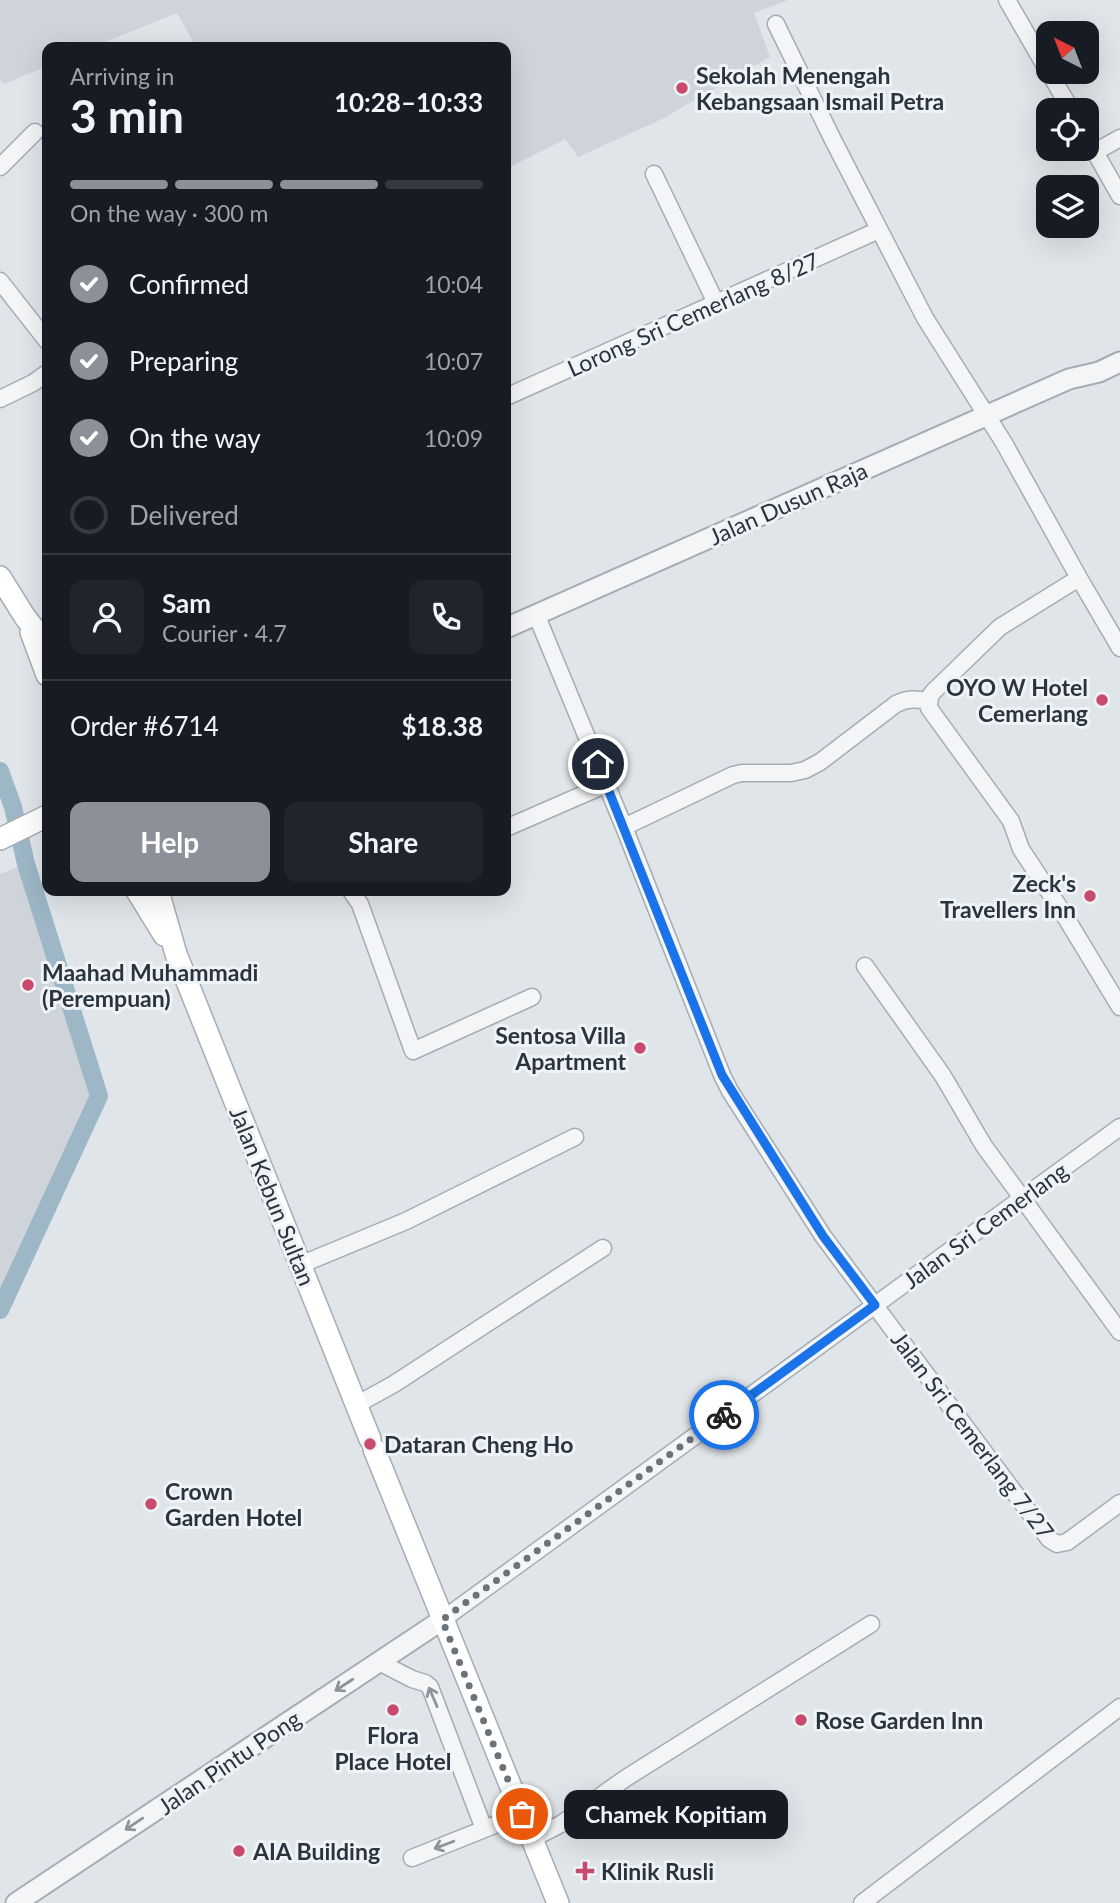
<!DOCTYPE html>
<html lang="en">
<head>
<meta charset="utf-8">
<style>
	:root { --surface:#171b24; --page:#20242c; --text:#f1f3f6; --muted:#9ea1a6; --line:#363941; --accent:#8c9099 }
	body { margin:0; font-family:Lato,sans-serif; background:var(--page); color:var(--text); height:100vh; display:flex; flex-direction:column; font-size:26px; white-space:nowrap }
	* { box-sizing:border-box; margin:0 }
	p { font-size:23px; color:var(--muted) }
	.icon { flex:none; width:38px; height:38px; fill:none; stroke:currentColor; stroke-width:2; stroke-linecap:round; stroke-linejoin:round }
	.map { position:relative; flex:1; overflow:hidden }
	.drawer { position:absolute; left:42px; top:42px; width:469px; height:854px; display:flex; flex-direction:column; background:var(--surface); border-radius:14px; box-shadow:0 7px 28px #0002 }
	.drawer>* { flex:none }
	.needle { width:46px; rotate:318deg }
	.fabs { position:absolute; left:1036px; top:21px; display:grid; gap:14px }
	.fabs a { display:grid; place-items:center; width:63px; height:63px; border-radius:14px; background:var(--surface); box-shadow:0 7px 28px #0002; font-size:35px }
	.pin { position:absolute; display:grid; place-items:center; width:60px; height:60px; color:#fff; margin:-30px; border:4px solid #fff; border-radius:50%; box-shadow:0 2px 7px #0007 }
	.courier { position:absolute; display:grid; place-items:center; width:70px; height:70px; margin:-35px; border:5px solid #1a73e8; border-radius:50%; background:#fff; color:#222; box-shadow:0 2px 9px #0007 }
	.bubble { position:absolute; height:49px; border-radius:14px; background:var(--surface); box-shadow:0 7px 28px #0002; font-size:23px; font-weight:700; line-height:49px; text-align:center }
	.summary em { font-style:normal; font-weight:700 }
	.summary div { display:flex; flex-direction:column-reverse }
	.summary { display:flex; align-items:center; justify-content:space-between; height:119px; padding:0 28px }
	h1 { font-size:46px; font-weight:700; line-height:52px }
	.bar { display:grid; grid-template-columns:repeat(4,1fr); gap:10px 7px; align-content:center; height:84px; padding:0 28px }
	.bar i { height:9px; border-radius:5px; background:var(--line) }
	.bar .active { background:var(--accent) }
	.bar p { grid-column:span 4 }
	.line { display:flex; align-items:center; gap:18px; padding:0 28px; border-top:2px solid var(--line) }
	.line div { flex:1 }
	.round { display:grid; place-items:center; flex:none; width:74px; height:74px; border-radius:14px; background:var(--page) }
	ol { padding:0 28px; list-style:none }
	li { display:flex; align-items:center; gap:21px; height:77px }
	li p { margin-inline-start:auto }
	li .icon { padding:7px; border-radius:50%; background:var(--accent); color:#fff; stroke-width:4 }
	li:last-child { color:var(--muted) }
	li i { width:38px; height:38px; border:4px solid var(--line); border-radius:50% }
	.action { display:flex; gap:14px; margin-top:auto; padding:14px 28px }
	.action a { flex:1; height:80px; border-radius:14px; background:var(--accent); color:#fff; font-size:28px; font-weight:700; line-height:80px; text-align:center }
	.action a+a { background:var(--page); color:var(--text) }
	.map>svg:first-child { display:block }
	.built { fill:#cfd4da }
	.lines { fill:none; stroke-linecap:round; stroke-linejoin:round }
	.canal { stroke:#9db7c7; stroke-width:18 }
	.minor-casing { stroke:#a6acb3; stroke-width:19 }
	.tertiary-casing { stroke:#a6acb3; stroke-width:23 }
	.secondary-casing { stroke:#a6acb3; stroke-width:24 }
	.minor { stroke:#f3f5f7; stroke-width:16 }
	.tertiary { stroke:#f3f5f7; stroke-width:19 }
	.secondary { stroke:#fff; stroke-width:21 }
	.oneway { stroke:#8e949b }
	.done { stroke:#6a727a; stroke-width:7; stroke-dasharray:0 12.6 }
	.route { stroke:#1a73e8; stroke-width:9 }
	.poi-dot { fill:#c84b6d; stroke:#f0f3f6; stroke-width:2.5 }
	.labels { text-anchor:middle; dominant-baseline:central; stroke-width:6; stroke-linejoin:round; paint-order:stroke }
	.poi-label { font-size:23px; font-weight:bold; fill:#2a343f; stroke:#f0f3f6; text-anchor:start }
	.street-label { font-size:23px; fill:#2a343f; stroke:#f0f3f6 }
</style>
</head>
<body>
<div class="map">
<svg width="1120" height="1903" viewBox="0 0 1120 1903">
	<rect width="100%" height="100%" fill="#e0e5e9"/>
	<path class="built" d="M0,0H788L754,13L770,57L660,120L578,157L565,139L506,169V47H196L177,13L93,47H47V66L4,84L0,80Z
		M18,867L91,1097L0,1291V874Z"/>
	<g class="lines">
		<path class="canal" d="M0,771L13,807L26,864L99,1096L0,1310"/>
		<defs>
			<path id="minor" d="M1007,0L1048,71
				M776,24L833,140L925,318L1004,443L1079,578L1120,648
				M1049,72L1071,110
				M1087,138L1120,196
				M1095,152L1120,138
				M0,167L35,132
				M654,174L716,303
				M0,281L47,341
				M506,397L879,230
				M0,399L33,383L47,373
				M1079,578L1000,627L934,691L930,696L929,708L1011,821L1021,849L1063,913L1120,1007
				M536,614L624,827L722,1075L730,1091L823,1236L1049,1539L1057,1544L1067,1542L1120,1503
				M624,827L733,775L742,773H791L805,770L820,762L896,704C908,698 916,699 929,701
				M506,828L607,784
				M351,891L360,904L413,1051L532,997
				M865,966L943,1076L984,1146L1120,1332
				M300,1265L406,1221L575,1137
				M356,1405L394,1384L603,1248
				M442,1620L1120,1127
				M379,1662L412,1679L425,1683L430,1687L484,1829
				M532,1839L561,1824L626,1778L871,1624
				M412,1858L522,1814
				M862,1903L1120,1707"/>
			<path id="tertiary" d="M506,628L1069,379L1099,372L1120,362
				M16,1903L442,1620"/>
			<path id="secondary" d="M0,577L25,617L47,645
				M31,632L47,675
				M0,839L47,816
				M137,891L164,935
				M158,891L176,954L370,1439
				M374,1449L558,1903"/>
		</defs>
		<use href="#minor" class="minor-casing"/>
		<use href="#tertiary" class="tertiary-casing"/>
		<use href="#secondary" class="secondary-casing"/>
		<use href="#minor" class="minor"/>
		<use href="#tertiary" class="tertiary"/>
		<use href="#secondary" class="secondary"/>
	</g>
	<defs><path id="oneway-shaft" d="M-6 0H5M1.5-3L5.5 0L1.5 3" fill="none" stroke-width="1.6" stroke-linecap="round" stroke-linejoin="round" transform="scale(1.75)"/></defs>
	<g class="oneway">
		<use href="#oneway-shaft" transform="translate(344 1685) rotate(147)"/>
		<use href="#oneway-shaft" transform="translate(433 1697) rotate(-113)"/>
		<use href="#oneway-shaft" transform="translate(134 1824) rotate(146)"/>
		<use href="#oneway-shaft" transform="translate(444 1845) rotate(159)"/>
	</g>
	<g class="lines">
		<path class="done" d="M522,1814L442,1620L724,1415"/>
		<path class="route" d="M598,764L722,1075L823,1236L875,1305L724,1415"/>
	</g>
	<g class="poi-dot">
		<circle cx="682" cy="88" r="7"/>
		<circle cx="1102" cy="700" r="7"/>
		<circle cx="1090" cy="896" r="7"/>
		<circle cx="28" cy="985" r="7"/>
		<circle cx="640" cy="1048" r="7"/>
		<circle cx="370" cy="1444" r="7"/>
		<circle cx="151" cy="1504" r="7"/>
		<circle cx="393" cy="1710" r="7"/>
		<circle cx="801" cy="1720" r="7"/>
		<circle cx="239" cy="1851" r="7"/>
		<path d="M581.5 1860.5h7v7h7v7h-7v7h-7v-7h-7v-7h7z"/>
	</g>
	<g class="labels">
		<g class="poi-label">
			<text x="696" y="75">Sekolah Menengah<tspan x="696" dy="26">Kebangsaan Ismail Petra</tspan></text>
			<text x="1088" y="687" text-anchor="end">OYO W Hotel<tspan x="1088" dy="26">Cemerlang</tspan></text>
			<text x="1076" y="883" text-anchor="end">Zeck's<tspan x="1076" dy="26">Travellers Inn</tspan></text>
			<text x="42" y="972">Maahad Muhammadi<tspan x="42" dy="26">(Perempuan)</tspan></text>
			<text x="626" y="1035" text-anchor="end">Sentosa Villa<tspan x="626" dy="26">Apartment</tspan></text>
			<text x="384" y="1444">Dataran Cheng Ho</text>
			<text x="165" y="1491">Crown<tspan x="165" dy="26">Garden Hotel</tspan></text>
			<text x="815" y="1720">Rose Garden Inn</text>
			<text x="393" y="1735" text-anchor="middle">Flora<tspan x="393" dy="26">Place Hotel</tspan></text>
			<text x="253" y="1851">AIA Building</text>
			<text x="601" y="1871">Klinik Rusli</text>
		</g>
		<g class="street-label">
			<text transform="translate(693 314) rotate(-24)">Lorong Sri Cemerlang 8/27</text>
			<text transform="translate(788 503) rotate(-24)">Jalan Dusun Raja</text>
			<text transform="translate(273 1196) rotate(68)">Jalan Kebun Sultan</text>
			<text transform="translate(985 1225) rotate(-36)">Jalan Sri Cemerlang</text>
			<text transform="translate(973 1435) rotate(53)">Jalan Sri Cemerlang 7/27</text>
			<text transform="translate(229 1762) rotate(-34)">Jalan Pintu Pong</text>
		</g>
	</g>
</svg>
<div class="fabs">
<a><svg class="needle" viewBox="-14 -14 28 28"><path d="M0-13l5 13h-10z" fill="#e53935"/><path d="M0 13l5-13h-10z" fill="#9ea1a6"/></svg></a>
<a><svg class="icon" aria-label="locate" viewBox="0 0 24 24"><circle cx="12" cy="12" r="6"/><path d="M12 2v4M12 18v4M2 12h4M18 12h4"/></svg></a>
<a><svg class="icon" aria-label="layers" viewBox="0 0 24 24"><path d="M12 4l9 5-9 5-9-5zM3 14l9 5 9-5"/></svg></a>
</div>
<div class="pin" style="left:522px;top:1814px;background:#ea580c"><svg class="icon" aria-label="bag" viewBox="0 0 24 24"><path d="M5 8h14l-1 12H6zM9 8a3 3 0 0 1 6 0"/></svg></div>
<div class="pin" style="left:598px;top:764px;background:#1f2937"><svg class="icon" aria-label="home" viewBox="0 0 24 24"><path d="M3 11l9-7 9 7M6 9v11h12V9"/></svg></div>
<div class="courier" style="left:724px;top:1415px"><svg class="icon" aria-label="bike" viewBox="0 0 24 24"><circle cx="6" cy="16" r="4"/><circle cx="18" cy="16" r="4"/><path d="M6 16l4-8h5l3 8M10 8l3 8H6M13 5h3"/></svg></div>
<div class="bubble" style="left:564px;top:1790px;width:224px">Chamek Kopitiam</div>
<section class="drawer">
<div class="summary"><div><h1>3 min</h1><p>Arriving in</p></div><em>10:28–10:33</em></div>
<div class="bar"><i class="active"></i><i class="active"></i><i class="active"></i><i></i><p>On the way · 300 m</p></div>
<ol>
<li><svg class="icon" aria-label="check" viewBox="0 0 24 24"><path d="M5 12l5 5 9-10"/></svg>Confirmed<p>10:04</p></li>
<li><svg class="icon" aria-label="check" viewBox="0 0 24 24"><path d="M5 12l5 5 9-10"/></svg>Preparing<p>10:07</p></li>
<li><svg class="icon" aria-label="check" viewBox="0 0 24 24"><path d="M5 12l5 5 9-10"/></svg>On the way<p>10:09</p></li>
<li><i></i>Delivered</li>
</ol>
<div class="line" style="height:126px"><a class="round"><svg class="icon" aria-label="person" viewBox="0 0 24 24"><circle cx="12" cy="8" r="4"/><path d="M4 21q1-7 8-7t8 7"/></svg></a><div><b>Sam</b><p>Courier · 4.7</p></div><a class="round"><svg class="icon" aria-label="phone" viewBox="0 0 24 24"><path d="M5 4h4l2 5-3 2q2 4 5 5l2-3 5 2v4C11 20 4 13 5 4z"/></svg></a></div>
<div class="line" style="height:91px"><div>Order #6714</div><b>$18.38</b></div>
<div class="action"><a>Help</a><a>Share</a></div>
</section>
</div>
</body>
</html>
